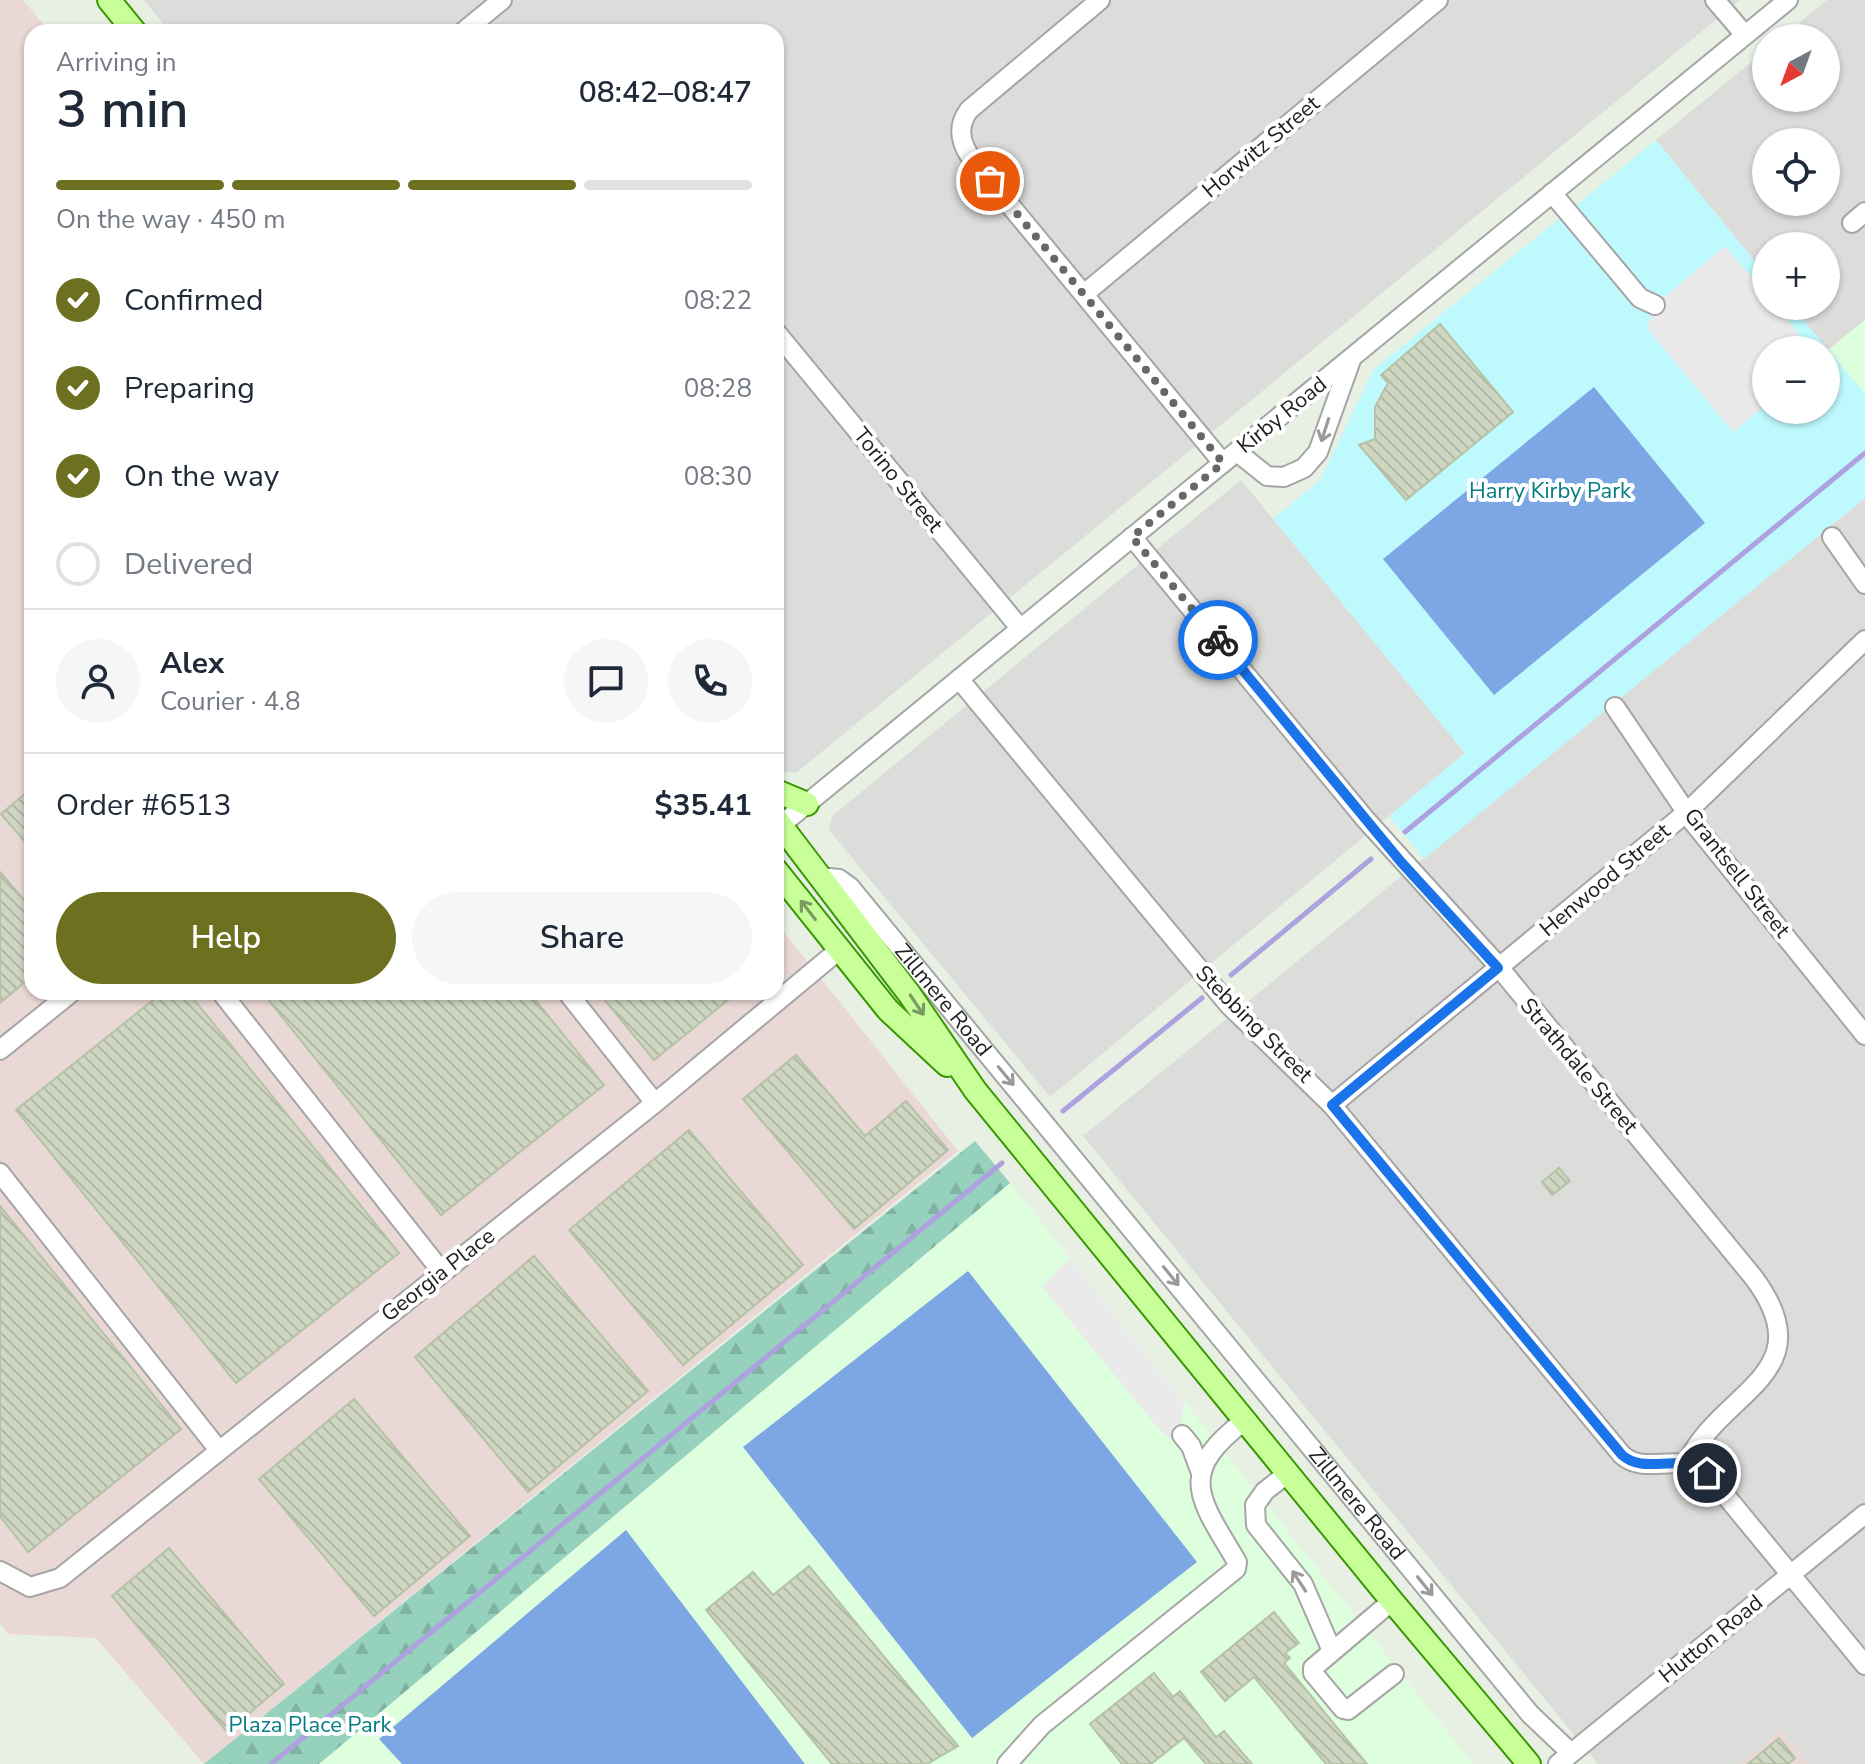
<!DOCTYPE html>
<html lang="en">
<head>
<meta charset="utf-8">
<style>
	:root { --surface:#fff; --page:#f6f6f7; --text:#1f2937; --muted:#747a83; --line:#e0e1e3; --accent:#6d701e }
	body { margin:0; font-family:"Nunito Sans",sans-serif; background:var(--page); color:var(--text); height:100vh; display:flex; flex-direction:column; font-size:30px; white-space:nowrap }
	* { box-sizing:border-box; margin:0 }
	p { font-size:26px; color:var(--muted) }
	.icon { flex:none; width:44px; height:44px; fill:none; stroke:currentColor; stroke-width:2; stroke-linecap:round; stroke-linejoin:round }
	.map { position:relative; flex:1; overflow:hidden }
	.side { position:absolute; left:24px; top:24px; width:760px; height:976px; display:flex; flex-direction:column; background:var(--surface); border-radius:24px; box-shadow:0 2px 6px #0004 }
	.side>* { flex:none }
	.needle { width:52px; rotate:221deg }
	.buttons { position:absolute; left:1752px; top:24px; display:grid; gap:16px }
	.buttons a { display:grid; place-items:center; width:88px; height:88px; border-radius:50%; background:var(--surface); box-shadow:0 2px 6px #0004; font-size:40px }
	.pin { position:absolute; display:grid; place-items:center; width:68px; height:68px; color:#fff; margin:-34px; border:4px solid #fff; border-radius:50%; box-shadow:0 2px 8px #0007 }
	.courier { position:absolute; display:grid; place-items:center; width:80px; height:80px; margin:-40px; border:6px solid #1a73e8; border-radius:50%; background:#fff; color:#222; box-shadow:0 2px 10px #0007 }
	.headline em { font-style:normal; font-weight:600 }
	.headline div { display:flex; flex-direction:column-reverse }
	.headline { display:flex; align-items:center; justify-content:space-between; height:136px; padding:0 32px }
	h1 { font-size:52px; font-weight:600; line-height:60px }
	.bar { display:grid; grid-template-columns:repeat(4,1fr); gap:12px 8px; align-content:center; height:96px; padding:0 32px }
	.bar i { height:10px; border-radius:6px; background:var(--line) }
	.bar .on { background:var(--accent) }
	.bar p { grid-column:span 4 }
	.line { display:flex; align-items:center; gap:20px; padding:0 32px; border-top:2px solid var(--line) }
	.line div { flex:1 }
	.round { display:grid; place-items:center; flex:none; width:84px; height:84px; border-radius:42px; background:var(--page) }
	ol { padding:0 32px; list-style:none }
	li { display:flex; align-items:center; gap:24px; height:88px }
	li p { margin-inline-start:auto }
	li .icon { padding:8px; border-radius:50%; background:var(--accent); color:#fff; stroke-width:4 }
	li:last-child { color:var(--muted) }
	li i { width:44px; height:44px; border:4px solid var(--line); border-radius:50% }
	.button { display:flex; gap:16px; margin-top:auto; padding:16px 32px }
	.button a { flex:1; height:92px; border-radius:48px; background:var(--accent); color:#fff; font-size:32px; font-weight:600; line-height:92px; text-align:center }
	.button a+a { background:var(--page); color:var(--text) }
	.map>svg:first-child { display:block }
	.residential { fill:#dcdcdb; fill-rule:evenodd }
	.industrial { fill:#e9d8d5 }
	.education { fill:#deffdd }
	.forest { fill:url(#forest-firs) }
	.park { fill:#bef9fd; fill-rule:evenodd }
	.pitch { fill:#7da7e4 }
	.parking { fill:#eaeaea }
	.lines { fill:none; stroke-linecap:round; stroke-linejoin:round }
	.stream { stroke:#aea1e0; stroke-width:5 }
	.building { fill:url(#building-back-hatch); stroke:#b6c2a5; stroke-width:2 }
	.minor-casing { stroke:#a5a5a5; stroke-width:22 }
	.major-casing { stroke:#379800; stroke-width:26 }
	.minor { stroke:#fff; stroke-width:18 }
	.major { stroke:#c8ff99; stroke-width:22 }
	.oneway { stroke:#9a9a9a }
	.oneway2 { stroke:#7c9a62 }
	.done { stroke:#656863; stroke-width:8; stroke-dasharray:0 14.4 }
	.route { stroke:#1a73e8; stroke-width:10 }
	.labels { text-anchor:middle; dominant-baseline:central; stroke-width:8; stroke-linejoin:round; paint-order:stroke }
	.street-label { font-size:22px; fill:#1e1e1e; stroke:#fff }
	.park-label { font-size:22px; fill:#057c83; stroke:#fff }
</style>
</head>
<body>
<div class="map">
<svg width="1865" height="1764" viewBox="0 0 1865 1764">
	<defs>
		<pattern id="forest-firs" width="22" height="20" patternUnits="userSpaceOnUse" patternTransform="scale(2)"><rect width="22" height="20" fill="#96d1be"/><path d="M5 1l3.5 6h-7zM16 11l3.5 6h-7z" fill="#81b3a3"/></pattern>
		<pattern id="building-back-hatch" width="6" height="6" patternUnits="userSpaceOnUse" patternTransform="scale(2)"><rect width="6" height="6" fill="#cfd7c3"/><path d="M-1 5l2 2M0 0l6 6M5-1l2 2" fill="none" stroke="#b1b8a7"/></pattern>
	</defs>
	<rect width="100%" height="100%" fill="#e8f0e3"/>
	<path class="residential" d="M144,0H1740L796,773L782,771L776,764V32H170Z
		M1827,0H1865V320L1828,350L1792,306H1826V261L1835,253L1829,246H1766V275L1656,140L1766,50V98H1826V38H1781ZM1766,142H1826V202H1766Z
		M1241,480L1465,753L1050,1097L829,830L832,816Z
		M1865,498V1764H1808L1781,1731L1740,1764H1598L1083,1136Z"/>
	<path class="industrial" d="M0,0H23L50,32H32V992H776V922L958,1151L204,1764L96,1638L8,1634L0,1624Z
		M1781,1731L1808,1764H1740Z"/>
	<path class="education" d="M1865,320V394L1828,350Z
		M1010,1183L1473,1764H319Z"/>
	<path class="forest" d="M975,1141L1010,1183L319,1764H204Z"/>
	<path class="park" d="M1656,140L1766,275V306H1792L1865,394V498L1424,859L1389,816L1465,753L1273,519L1320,480L1374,369ZM1766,350H1826V410H1766Z"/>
	<path class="pitch" d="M1594,387L1705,523L1494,695L1383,559Z
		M968,1271L1197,1562L972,1738L743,1447Z
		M626,1530L805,1764H402L379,1739Z"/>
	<path class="parking" d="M1725,246L1766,294V306H1776L1812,350H1766V405L1733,432L1647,328L1655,305Z
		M1070,1258L1184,1402L1179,1441L1163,1434L1042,1287Z"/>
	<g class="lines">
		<path class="stream" d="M1405,832L1865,453
			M1231,975L1371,859
			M1063,1111L1202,998
			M271,1764L1002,1163"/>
	</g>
	<path class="building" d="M1440,324L1513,412L1406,500L1359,445L1375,439V407L1388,383L1381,375Z
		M32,788V850L1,814Z
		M0,872L32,909V976L0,1003Z
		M163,992H188L399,1253L236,1383L16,1110Z
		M262,992H529L604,1085L441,1215Z
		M598,992H738L654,1060Z
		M796,1055L865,1136L906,1101L948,1150L854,1229L743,1099Z
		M689,1130L803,1265L683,1365L569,1230Z
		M1559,1168L1570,1181L1552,1195L1542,1182Z
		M0,1206L181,1429L28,1552L0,1516Z
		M534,1256L648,1391L528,1492L415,1357Z
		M354,1399L470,1536L374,1616L259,1479Z
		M169,1548L284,1684L227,1732L112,1596Z
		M809,1566L958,1746L927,1764H832L706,1610L753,1572L773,1595Z
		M1274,1612L1299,1643L1285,1653L1290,1658L1284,1663L1367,1764H1326L1254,1677L1225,1701L1201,1672Z
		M1154,1673L1173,1697L1180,1691L1216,1737L1224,1731L1252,1764H1206L1184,1738L1151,1764H1122L1090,1724Z
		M1779,1738L1795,1758L1788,1764H1748Z"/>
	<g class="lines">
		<defs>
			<g id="minor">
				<path d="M1100,0L969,110C957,126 960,142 971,158L1223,463"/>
				<path d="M1715,0L1745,35"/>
				<path d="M463,32L502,0"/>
				<path d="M1552,193L1640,298L1655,305"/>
				<path d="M1852,223L1865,212"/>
				<path d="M1084,294L1438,0"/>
				<path d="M776,332L1020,628"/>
				<path d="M1237,452L1267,476L1284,477L1304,468L1318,452L1351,360"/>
				<path d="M1132,537L1366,820L1493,960L1754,1278C1825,1374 1721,1390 1687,1463"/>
				<path d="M1832,537L1865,584"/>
				<path d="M959,679L1229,1005L1332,1105L1622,1455C1646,1476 1677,1451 1707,1473L1865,1665"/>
				<path d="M1615,707L1693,822L1865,1035"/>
				<path d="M776,829L1788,0"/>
				<path id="s1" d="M819,877L839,879L850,887L1530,1714L1571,1753"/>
				<path d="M221,992L442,1272"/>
				<path d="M567,992L655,1103"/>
				<path d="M0,1050L72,992"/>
				<path d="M1332,1105L1687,812L1865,640"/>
				<path d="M0,1173L218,1449"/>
				<path d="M1182,1435L1191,1446L1201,1473"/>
				<path d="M1287,1474L1265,1491L1255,1505L1256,1525L1303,1584L1332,1651"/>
				<path d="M0,1571L30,1587L60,1578L655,1103L839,950"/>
				<path d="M1392,1601L1313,1668V1673L1343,1709L1348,1710L1394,1674"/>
				<path d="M1007,1764L1042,1725L1236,1569L1237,1562C1200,1499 1175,1474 1244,1421"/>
				<path d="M1558,1764L1865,1514"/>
			</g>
			<path id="major" d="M109,0L135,32
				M776,791L807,804
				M776,819L910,995L975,1090L1392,1601L1529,1764
				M776,870L888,1010L947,1065"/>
		</defs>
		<use href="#minor" class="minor-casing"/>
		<use href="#major" class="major-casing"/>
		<use href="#minor" class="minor"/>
		<use href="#major" class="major"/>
	</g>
	<defs><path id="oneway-shaft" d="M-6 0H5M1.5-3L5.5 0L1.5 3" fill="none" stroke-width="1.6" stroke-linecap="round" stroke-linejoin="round" transform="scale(2)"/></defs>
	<g class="oneway">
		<use href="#oneway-shaft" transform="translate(1325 430) rotate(108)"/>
		<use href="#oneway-shaft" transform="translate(1006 1076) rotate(50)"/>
		<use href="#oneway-shaft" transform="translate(1171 1276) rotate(51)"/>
		<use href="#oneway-shaft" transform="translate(1299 1581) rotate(-123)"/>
		<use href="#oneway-shaft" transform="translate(1425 1586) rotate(51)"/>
	</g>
	<g class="oneway2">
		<use href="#oneway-shaft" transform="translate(808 910) rotate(-128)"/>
		<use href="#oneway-shaft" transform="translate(917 1005) rotate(56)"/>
	</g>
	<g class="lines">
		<path class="done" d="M990,181L1223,463L1132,537L1218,640"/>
		<path class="route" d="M1218,640L1401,862L1498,968L1332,1105L1622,1455C1646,1476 1677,1451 1707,1473"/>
	</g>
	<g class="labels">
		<g class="street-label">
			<text transform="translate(1261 147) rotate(-40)">Horwitz Street</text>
			<text transform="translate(1282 415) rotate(-39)">Kirby Road</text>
			<text transform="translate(898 480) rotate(51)">Torino Street</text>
			<text transform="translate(1737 873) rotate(52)">Grantsell Street</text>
			<text transform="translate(1605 880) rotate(-40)">Henwood Street</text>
			<text stroke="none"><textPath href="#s1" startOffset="180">Zillmere Road</textPath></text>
			<text transform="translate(1254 1024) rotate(45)">Stebbing Street</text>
			<text transform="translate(1579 1066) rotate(50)">Strathdale Street</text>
			<text transform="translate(438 1275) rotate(-38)">Georgia Place</text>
			<text stroke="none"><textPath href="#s1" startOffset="832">Zillmere Road</textPath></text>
			<text transform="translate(1711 1639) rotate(-39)">Hutton Road</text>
		</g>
		<g class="park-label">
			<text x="1550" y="491">Harry Kirby Park</text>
			<text x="310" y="1725">Plaza Place Park</text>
		</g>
	</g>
</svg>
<div class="buttons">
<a><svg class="needle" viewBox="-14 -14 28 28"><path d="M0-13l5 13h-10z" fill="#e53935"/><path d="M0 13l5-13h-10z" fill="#747a83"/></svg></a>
<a><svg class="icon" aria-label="locate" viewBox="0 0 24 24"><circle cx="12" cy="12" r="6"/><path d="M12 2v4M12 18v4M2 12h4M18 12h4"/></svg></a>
<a>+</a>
<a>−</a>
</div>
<div class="pin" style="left:990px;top:181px;background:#ea580c"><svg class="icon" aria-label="bag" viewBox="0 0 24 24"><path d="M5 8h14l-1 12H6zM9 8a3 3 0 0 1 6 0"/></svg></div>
<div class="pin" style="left:1707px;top:1473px;background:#1f2937"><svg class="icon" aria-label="home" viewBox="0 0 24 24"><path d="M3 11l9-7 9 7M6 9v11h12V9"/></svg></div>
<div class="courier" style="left:1218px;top:640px"><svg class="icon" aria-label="bike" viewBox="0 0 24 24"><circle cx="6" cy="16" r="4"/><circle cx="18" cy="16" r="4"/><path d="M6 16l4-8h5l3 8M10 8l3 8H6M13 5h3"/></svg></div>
<section class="side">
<div class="headline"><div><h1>3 min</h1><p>Arriving in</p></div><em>08:42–08:47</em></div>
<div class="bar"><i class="on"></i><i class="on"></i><i class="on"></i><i></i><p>On the way · 450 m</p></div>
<ol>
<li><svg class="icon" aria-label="check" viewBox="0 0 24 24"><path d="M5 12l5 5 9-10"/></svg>Confirmed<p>08:22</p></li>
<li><svg class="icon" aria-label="check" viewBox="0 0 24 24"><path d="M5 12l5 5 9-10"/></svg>Preparing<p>08:28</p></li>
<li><svg class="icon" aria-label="check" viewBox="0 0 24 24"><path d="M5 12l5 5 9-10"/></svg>On the way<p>08:30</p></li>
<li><i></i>Delivered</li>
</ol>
<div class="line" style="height:144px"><a class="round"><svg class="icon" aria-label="person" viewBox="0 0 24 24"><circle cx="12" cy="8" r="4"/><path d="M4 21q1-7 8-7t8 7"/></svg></a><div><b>Alex</b><p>Courier · 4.8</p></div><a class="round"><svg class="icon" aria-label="chat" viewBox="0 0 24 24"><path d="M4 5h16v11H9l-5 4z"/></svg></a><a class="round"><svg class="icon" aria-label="phone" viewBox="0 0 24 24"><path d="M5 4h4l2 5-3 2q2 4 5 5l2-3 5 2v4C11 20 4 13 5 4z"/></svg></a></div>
<div class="line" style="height:104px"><div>Order #6513</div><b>$35.41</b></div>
<div class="button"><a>Help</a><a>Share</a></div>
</section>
</div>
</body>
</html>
